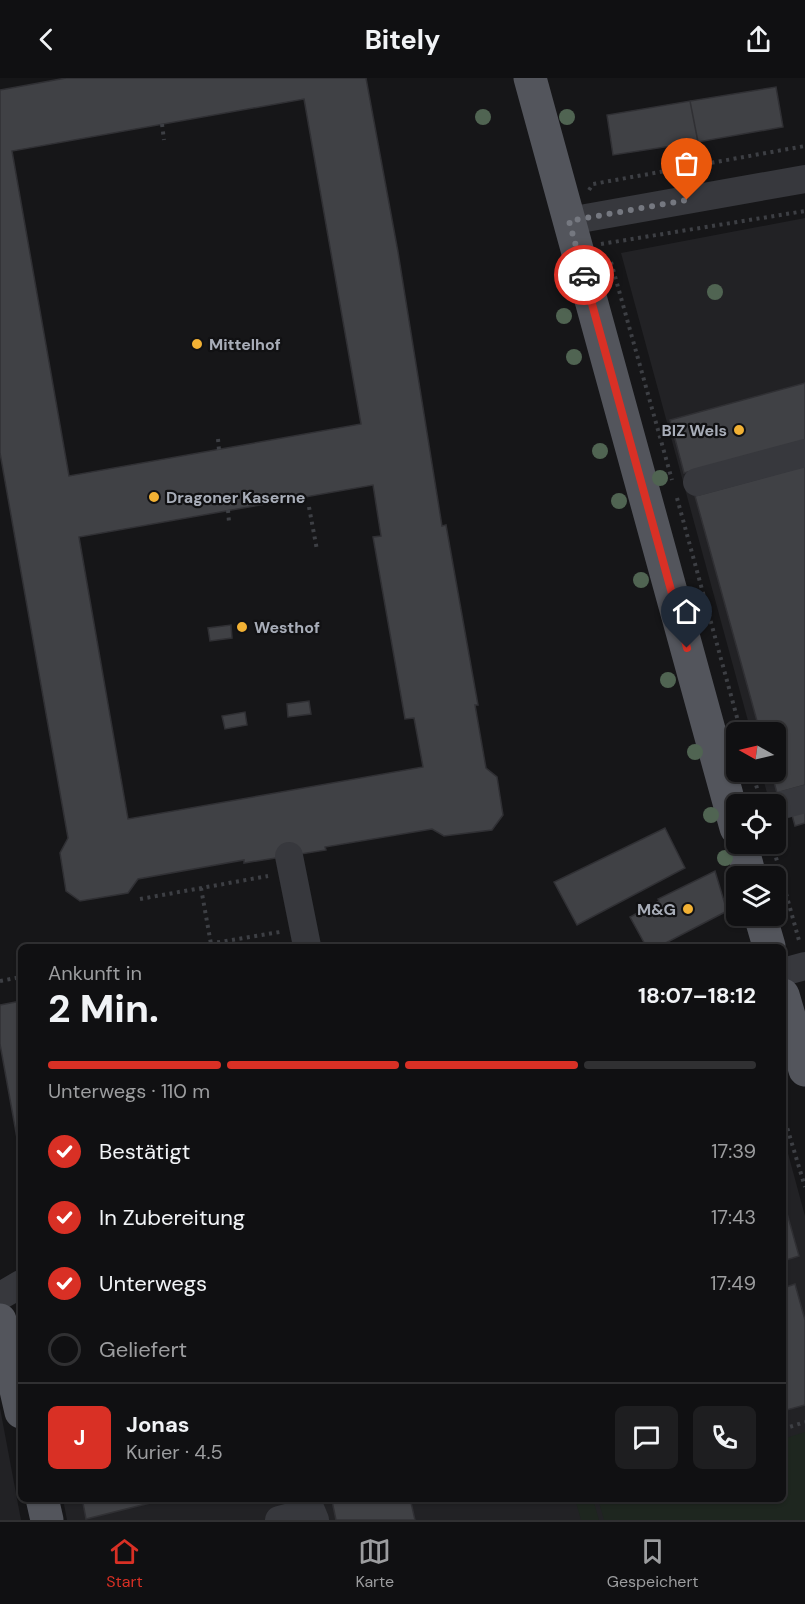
<!DOCTYPE html>
<html lang="de">
<head>
<meta charset="utf-8">
<style>
	:root { --surface:#101012; --page:#1e1e20; --text:#f1f3f6; --muted:#9c9d9f; --line:#303032; --accent:#d93025 }
	body { margin:0; font-family:"DM Sans",sans-serif; background:var(--page); color:var(--text); height:100vh; display:flex; flex-direction:column; font-size:22px; white-space:nowrap }
	* { box-sizing:border-box; margin:0 }
	p { font-size:20px; color:var(--muted) }
	.icon { flex:none; width:33px; height:33px; fill:none; stroke:currentColor; stroke-width:2; stroke-linecap:round; stroke-linejoin:round }
	.map { position:relative; flex:1; overflow:hidden }
	.sheet { position:absolute; left:18px; top:866px; width:768px; height:558px; display:flex; flex-direction:column; background:var(--surface); border-radius:9px; box-shadow:0 2px 4px #0004,0 0 0 2px var(--line) }
	.sheet>* { flex:none }
	.needle { width:39px; rotate:278deg }
	.buttons { position:absolute; left:726px; top:644px; display:grid; gap:12px }
	.buttons a { display:grid; place-items:center; width:60px; height:60px; border-radius:9px; background:var(--surface); box-shadow:0 2px 4px #0004,0 0 0 2px var(--line); font-size:30px }
	.pin { position:absolute; display:grid; place-items:center; width:51px; height:51px; color:#fff; margin:-62px -26px; border-radius:50% 50% 50% 0; rotate:-45deg; box-shadow:0 0 6px #0007 }
	.pin .icon { rotate:45deg }
	.courier { position:absolute; display:grid; place-items:center; width:60px; height:60px; margin:-30px; border:4px solid #d93025; border-radius:50%; background:#fff; color:#222; box-shadow:0 2px 8px #0007 }
	.head em { font-style:normal; font-weight:700 }
	.head div { display:flex; flex-direction:column-reverse }
	.head { display:flex; align-items:center; justify-content:space-between; height:102px; padding:0 30px }
	h1 { font-size:39px; font-weight:700; line-height:45px }
	.bar { display:grid; grid-template-columns:repeat(4,1fr); gap:9px 6px; align-content:center; height:72px; padding:0 30px }
	.bar i { height:8px; border-radius:4px; background:var(--line) }
	.bar .current { background:var(--accent) }
	.bar p { grid-column:span 4 }
	.line { display:flex; align-items:center; gap:15px; padding:0 30px; border-top:2px solid var(--line) }
	.line div { flex:1 }
	.round { display:grid; place-items:center; flex:none; width:63px; height:63px; border-radius:9px; background:var(--page) }
	ol { padding:0 30px; list-style:none }
	li { display:flex; align-items:center; gap:18px; height:66px }
	li p { margin-inline-start:auto }
	li .icon { padding:6px; border-radius:50%; background:var(--accent); color:#fff; stroke-width:4 }
	li:last-child { color:var(--muted) }
	li i { width:33px; height:33px; border:3px solid var(--line); border-radius:50% }
	header { display:flex; justify-content:space-between; align-items:center; height:78px; padding:0 30px; background:var(--surface); font-size:27px; font-weight:700 }
	.menu { display:flex; justify-content:space-around; align-items:center; height:84px; border-top:2px solid var(--line); background:var(--surface); font-size:16px; color:var(--muted) }
	.menu a { display:grid; justify-items:center; gap:3px }
	.menu .current { color:var(--accent) }
	.map>svg:first-child { display:block }
	.built { fill:#222225 }
	.green { fill:#1e261f }
	.building { fill:#404145; stroke:#303034; stroke-width:1.5; fill-rule:evenodd }
	.lines { fill:none; stroke-linecap:round; stroke-linejoin:round }
	.path { stroke:#3d3f44; stroke-width:4; stroke-dasharray:3 4.5; stroke-linecap:butt }
	.minor { stroke:#37383d; stroke-width:28 }
	.major { stroke:#53555c; stroke-width:33 }
	.tree { fill:#506452 }
	.done { stroke:#757880; stroke-width:6; stroke-dasharray:0 10.8 }
	.route { stroke:#d93025; stroke-width:8 }
	.poi-dot { fill:#f2b134; stroke:#111113; stroke-width:2 }
	.labels { text-anchor:middle; dominant-baseline:central; stroke-width:4.5; stroke-linejoin:round; paint-order:stroke }
	.poi-label { font-size:16px; font-weight:bold; fill:#a8adb8; stroke:#111113; text-anchor:start }
</style>
</head>
<body>
<header><svg class="icon" aria-label="back" viewBox="0 0 24 24"><path d="M15 5l-7 7 7 7"/></svg>Bitely<svg class="icon" aria-label="share" viewBox="0 0 24 24"><path d="M12 15V3M7 8l5-5 5 5M5 13v7h14v-7"/></svg></header>
<div class="map">
<svg width="805" height="1442" viewBox="0 0 805 1442">
	<rect width="100%" height="100%" fill="#161618"/>
	<path class="built" d="M805,140V735L776,744V726H770L761,693H776V654H751L621,175Z
		M783,1057L805,1138V1442H67L63,1421L783,1420Z
		M0,1330L21,1442H0Z"/>
	<path class="green" d="M805,1354V1442H604L598,1421L783,1420V1361Z
		M575,1421H593L599,1442H581Z"/>
	<path class="building" d="M66,0H366L398,174L442,448L446,447L478,627H475L486,690L497,699L503,737L492,752L444,758L432,751L325,769L326,772L244,785V782L138,801L128,815L80,823L66,813L60,775L68,760L0,375V12ZM304,21L361,346L69,398L12,73ZM373,407L381,458L373,459L405,641L414,640L423,689L128,741L79,459Z
		M776,9L783,49L698,64L690,23Z
		M690,23L698,64L613,77L607,37Z
		M805,305V362L684,395L670,342Z
		M805,388V707L777,715L771,693H776V654H760L695,418Z
		M231,547L232,560L210,563L208,550Z
		M309,623L311,636L288,639L287,626Z
		M245,634L247,647L225,651L222,638Z
		M805,733V745L795,748L792,737Z
		M665,750L685,790L577,847L554,804Z
		M715,793L727,833L660,868H646L630,839L659,823L658,821Z
		M21,923V1082L0,966V927Z
		M783,1121L799,1178L783,1183Z
		M795,1206L805,1242V1327L783,1333V1210Z
		M82,1420H170L86,1441Z
		M342,1420H410L415,1442H336L332,1423Z"/>
	<g class="lines">
		<path class="path" d="M162,46L164,62
			M589,112L593,106L805,68
			M601,166L805,133
			M611,184L672,402
			M218,361L219,372
			M677,420L741,654
			M309,429L317,472
			M228,432L229,444
			M752,693L759,717
			M772,765L800,866
			M201,810L211,866
			M140,821L268,798
			M195,868L280,854
			M0,903L21,899
			M783,1036L805,1109
			M783,1351L805,1344"/>
		<path class="minor" d="M569,143L805,101
			M697,404L805,375
			M782,727L805,721
			M289,778L307,868
			M783,894L805,888
			M0,1218L21,1206
			M279,1442L294,1438L310,1430L315,1442"/>
		<path class="major" d="M530,0L736,750
			M741,765L750,798
			M760,837L769,868
			M783,917L805,992
			M0,1242L21,1334
			M42,1420L47,1442"/>
	</g>
	<g class="tree">
		<circle cx="483" cy="39" r="8"/>
		<circle cx="567" cy="39" r="8"/>
		<circle cx="715" cy="214" r="8"/>
		<circle cx="564" cy="238" r="8"/>
		<circle cx="574" cy="279" r="8"/>
		<circle cx="600" cy="373" r="8"/>
		<circle cx="660" cy="400" r="8"/>
		<circle cx="619" cy="423" r="8"/>
		<circle cx="641" cy="502" r="8"/>
		<circle cx="668" cy="602" r="8"/>
		<circle cx="695" cy="674" r="8"/>
		<circle cx="711" cy="737" r="8"/>
		<circle cx="725" cy="780" r="8"/>
	</g>
	<g class="lines">
		<path class="done" d="M584,197L569,143L687,122"/>
		<path class="route" d="M584,197L687,570"/>
	</g>
	<g class="poi-dot">
		<circle cx="197" cy="266" r="6"/>
		<circle cx="739" cy="352" r="6"/>
		<circle cx="154" cy="419" r="6"/>
		<circle cx="242" cy="549" r="6"/>
		<circle cx="688" cy="831" r="6"/>
	</g>
	<g class="labels">
		<g class="poi-label">
			<text x="209" y="266">Mittelhof</text>
			<text x="727" y="352" text-anchor="end">BIZ Wels</text>
			<text x="166" y="419">Dragoner Kaserne</text>
			<text x="254" y="549">Westhof</text>
			<text x="676" y="831" text-anchor="end">M&amp;G</text>
		</g>
	</g>
</svg>
<div class="buttons">
<a><svg class="needle" viewBox="-14 -14 28 28"><path d="M0-13l5 13h-10z" fill="#e53935"/><path d="M0 13l5-13h-10z" fill="#9c9d9f"/></svg></a>
<a><svg class="icon" aria-label="locate" viewBox="0 0 24 24"><circle cx="12" cy="12" r="6"/><path d="M12 2v4M12 18v4M2 12h4M18 12h4"/></svg></a>
<a><svg class="icon" aria-label="layers" viewBox="0 0 24 24"><path d="M12 4l9 5-9 5-9-5zM3 14l9 5 9-5"/></svg></a>
</div>
<div class="pin" style="left:687px;top:122px;background:#ea580c"><svg class="icon" aria-label="bag" viewBox="0 0 24 24"><path d="M5 8h14l-1 12H6zM9 8a3 3 0 0 1 6 0"/></svg></div>
<div class="pin" style="left:687px;top:570px;background:#1f2937"><svg class="icon" aria-label="home" viewBox="0 0 24 24"><path d="M3 11l9-7 9 7M6 9v11h12V9"/></svg></div>
<div class="courier" style="left:584px;top:197px"><svg class="icon" aria-label="car" viewBox="0 0 24 24"><path d="M5 17H2v-5l4-1 3-4h7l3 4 3 1v5h-3M9 17h6M6 11h13"/><circle cx="7" cy="17" r="2"/><circle cx="17" cy="17" r="2"/></svg></div>
<section class="sheet">
<div class="head"><div><h1>2 Min.</h1><p>Ankunft in</p></div><em>18:07–18:12</em></div>
<div class="bar"><i class="current"></i><i class="current"></i><i class="current"></i><i></i><p>Unterwegs · 110 m</p></div>
<ol>
<li><svg class="icon" aria-label="check" viewBox="0 0 24 24"><path d="M5 12l5 5 9-10"/></svg>Bestätigt<p>17:39</p></li>
<li><svg class="icon" aria-label="check" viewBox="0 0 24 24"><path d="M5 12l5 5 9-10"/></svg>In Zubereitung<p>17:43</p></li>
<li><svg class="icon" aria-label="check" viewBox="0 0 24 24"><path d="M5 12l5 5 9-10"/></svg>Unterwegs<p>17:49</p></li>
<li><i></i>Geliefert</li>
</ol>
<div class="line" style="height:108px"><b class="round" style="background:var(--accent);color:#fff">J</b><div><b>Jonas</b><p>Kurier · 4.5</p></div><a class="round"><svg class="icon" aria-label="chat" viewBox="0 0 24 24"><path d="M4 5h16v11H9l-5 4z"/></svg></a><a class="round"><svg class="icon" aria-label="phone" viewBox="0 0 24 24"><path d="M5 4h4l2 5-3 2q2 4 5 5l2-3 5 2v4C11 20 4 13 5 4z"/></svg></a></div>
</section>
</div>
<nav class="menu">
<a class="current"><svg class="icon" aria-label="home" viewBox="0 0 24 24"><path d="M3 11l9-7 9 7M6 9v11h12V9"/></svg>Start</a>
<a><svg class="icon" aria-label="map" viewBox="0 0 24 24"><path d="M3 6l6-2 6 2 6-2v14l-6 2-6-2-6 2zM9 4v14M15 6v14"/></svg>Karte</a>
<a><svg class="icon" aria-label="saved" viewBox="0 0 24 24"><path d="M7 4h10v16l-5-4-5 4z"/></svg>Gespeichert</a>
</nav>
</body>
</html>
